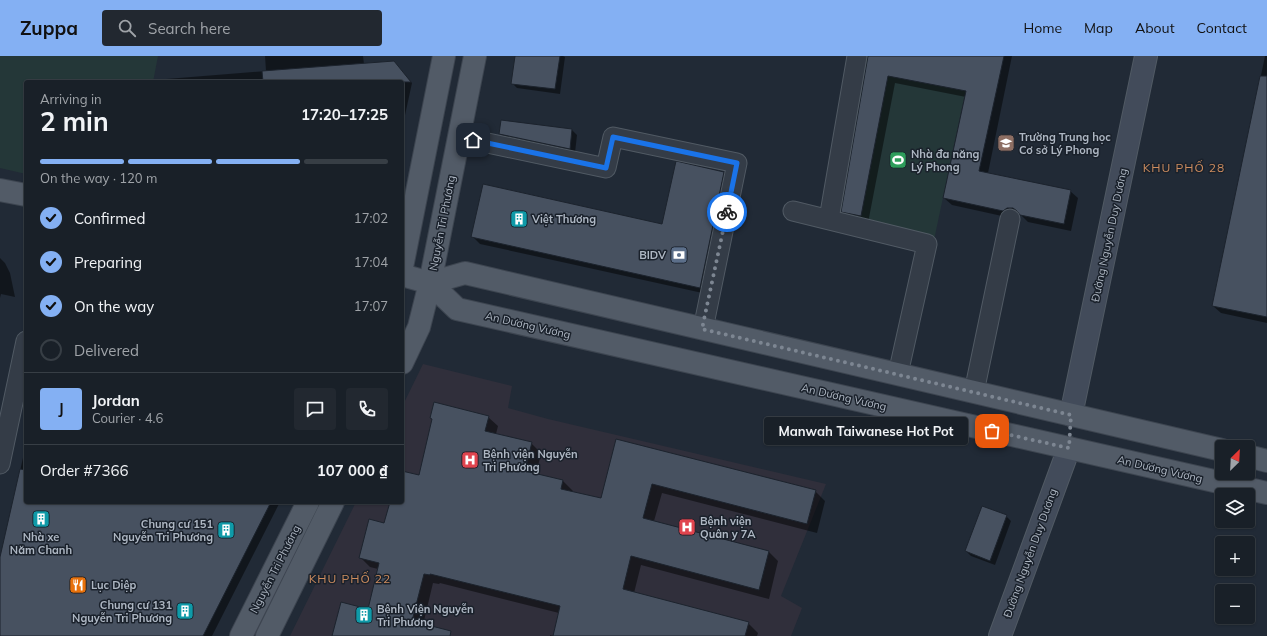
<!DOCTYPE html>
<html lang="en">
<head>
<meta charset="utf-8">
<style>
	:root { --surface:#192028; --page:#222830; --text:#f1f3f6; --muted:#9fa3a8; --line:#373e45; --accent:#84b0f3 }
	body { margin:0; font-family:Mulish,sans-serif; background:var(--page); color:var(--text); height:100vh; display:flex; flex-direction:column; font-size:15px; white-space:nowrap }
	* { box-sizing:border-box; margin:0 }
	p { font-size:13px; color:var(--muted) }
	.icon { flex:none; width:22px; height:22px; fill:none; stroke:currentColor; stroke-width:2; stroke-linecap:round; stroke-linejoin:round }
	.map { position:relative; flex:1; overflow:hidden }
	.sheet { position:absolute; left:24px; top:24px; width:380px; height:424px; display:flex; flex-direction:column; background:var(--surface); border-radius:4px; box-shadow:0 1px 3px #0004,0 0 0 1px var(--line) }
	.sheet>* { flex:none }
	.needle { width:26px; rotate:24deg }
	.controls { position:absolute; left:1215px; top:384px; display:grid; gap:8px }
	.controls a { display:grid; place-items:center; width:40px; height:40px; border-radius:4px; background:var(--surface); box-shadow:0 1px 3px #0004,0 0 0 1px var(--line); font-size:20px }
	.pin { position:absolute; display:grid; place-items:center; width:34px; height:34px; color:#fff; margin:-17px; border-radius:8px; box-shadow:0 2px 6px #0006 }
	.courier { position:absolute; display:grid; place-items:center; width:40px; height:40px; margin:-20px; border:3px solid #1a73e8; border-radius:50%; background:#fff; color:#222; box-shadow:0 1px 5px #0007 }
	.bubble { position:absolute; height:28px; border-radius:4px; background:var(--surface); box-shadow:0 1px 3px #0004,0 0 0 1px var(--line); font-size:13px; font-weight:700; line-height:28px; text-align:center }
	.headline em { font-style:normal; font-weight:700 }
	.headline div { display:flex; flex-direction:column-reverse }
	.headline { display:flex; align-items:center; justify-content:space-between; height:68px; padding:0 16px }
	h1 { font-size:26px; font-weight:700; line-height:30px }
	.bar { display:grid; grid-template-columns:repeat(4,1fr); gap:6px 4px; align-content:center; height:48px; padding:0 16px }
	.bar i { height:5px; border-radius:3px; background:var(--line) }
	.bar .on { background:var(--accent) }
	.bar p { grid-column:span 4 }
	.line { display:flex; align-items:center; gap:10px; padding:0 16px; border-top:1px solid var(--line) }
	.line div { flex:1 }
	.round { display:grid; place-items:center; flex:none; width:42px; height:42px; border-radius:4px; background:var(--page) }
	ol { padding:0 16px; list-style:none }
	li { display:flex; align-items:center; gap:12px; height:44px }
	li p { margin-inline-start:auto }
	li .icon { padding:4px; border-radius:50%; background:var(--accent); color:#111; stroke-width:4 }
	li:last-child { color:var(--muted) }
	li i { width:22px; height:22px; border:2px solid var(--line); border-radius:50% }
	header { display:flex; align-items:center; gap:24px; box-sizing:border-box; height:56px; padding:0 20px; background:var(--accent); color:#111 }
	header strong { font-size:19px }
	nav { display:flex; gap:22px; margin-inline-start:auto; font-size:14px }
	.search { width:280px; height:36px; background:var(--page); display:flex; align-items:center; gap:10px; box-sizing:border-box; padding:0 14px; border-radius:4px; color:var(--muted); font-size:15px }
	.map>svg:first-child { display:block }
	.medical { fill:#302f3b }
	.green { fill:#243738 }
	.shadow { fill:#0007 }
	.building { fill:#475160; stroke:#1c232d }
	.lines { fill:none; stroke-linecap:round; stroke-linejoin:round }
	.street-casing { stroke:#515a64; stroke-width:21 }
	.secondary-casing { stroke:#515a64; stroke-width:24 }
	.primary-casing { stroke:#3d4550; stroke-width:24 }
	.street { stroke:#343c47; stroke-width:19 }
	.secondary { stroke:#424b5a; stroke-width:22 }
	.primary { stroke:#525b67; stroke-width:22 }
	.done { stroke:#7d8692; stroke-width:4; stroke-dasharray:0 7.2 }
	.route { stroke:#1a73e8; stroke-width:5 }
	.labels { text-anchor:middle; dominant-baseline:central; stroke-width:3; stroke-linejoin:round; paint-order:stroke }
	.poi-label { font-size:11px; font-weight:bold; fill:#aeb7c3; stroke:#1a212b; text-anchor:start }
	.street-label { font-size:11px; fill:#aeb7c3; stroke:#1a212b }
	.neighbourhood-label { font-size:12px; letter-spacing:1px; fill:#ce8d5f; stroke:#1a212b }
</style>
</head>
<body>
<header>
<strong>Zuppa</strong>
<div class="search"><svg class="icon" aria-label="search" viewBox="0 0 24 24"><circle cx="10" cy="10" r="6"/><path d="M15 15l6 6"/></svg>Search here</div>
<nav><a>Home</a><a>Map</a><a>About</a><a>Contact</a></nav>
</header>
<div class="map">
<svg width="1267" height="580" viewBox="0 0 1267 580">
	<rect width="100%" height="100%" fill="#212a36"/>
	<path class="medical" d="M423,308L512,330L508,352L548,363L826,428L781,540L802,552L791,580H290L356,446H402V351Z"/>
	<path class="green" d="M0,0H158L153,26H26V118L0,112Z
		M864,0H973L934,184L835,159Z"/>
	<path class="shadow" d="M265,0H363L364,8L394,6L412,27L402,73V26H154V24L266,15Z
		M516,0H563L565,1L560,38L517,32L512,27Z
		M869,0H1012L988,117L1070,135L1078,142L1071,175L1028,166L1021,159L1015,160L1011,162L952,149L944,142L966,41L895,27L868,167L850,163L842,155Z
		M1265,0H1267V267L1221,257L1213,250Z
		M502,65L572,74L577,79L575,97L506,83L501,78Z
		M724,116L731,124L707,238L480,188L472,180L663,169Z
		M0,202L5,207L10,217L15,241L1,238L0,242Z
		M488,361L498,370L496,378L531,387L541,397L536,419L563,425L573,435L572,436L602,443L617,384L815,435L825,445L817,477L662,437L654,465L769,496L778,505L769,543L641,509L634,537L748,567L758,577L757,580H550V579L554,580L559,557L440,527L439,528L433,527L423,569L438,580H333L368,555L378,513L370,511L360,501L385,469L391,446H402V416L419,420Z
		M26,388V446H280L212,580H0V506Z
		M1006,460L1011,465L995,509L971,500L966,495Z"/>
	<path class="building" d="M515,0H560L555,33L511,28Z
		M868,0H1004L979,115L1071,134L1064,168L1020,159L1017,155L1013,152H1007L1003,155L943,142L966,35L888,20L861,160L841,156Z
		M394,5L411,26H263L262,15Z
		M1260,20H1267V261L1212,250Z
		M501,64L572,73L570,93L499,78Z
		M676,105L724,116L700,232L471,181L483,128L662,168Z
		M434,346L489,360L485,375L532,386L525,415L563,424L561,433L601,442L616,383L816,434L807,468L652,428L643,462L769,495L759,534L631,500L623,533L749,566L745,580H553L560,550L430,518V519L424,518L412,565L451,575L450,580H332L341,546L368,553L379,507L359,502L369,463L384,467L390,446H402V415L419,419L432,363L430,362Z
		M20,413L26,414V446H271L203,580H0V501Z
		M982,450L1007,459L990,505L965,495Z"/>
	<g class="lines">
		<defs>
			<path id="street" d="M459,81L606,112L613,81L737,107L703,273
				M793,155L927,188L898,318
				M829,163L857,0
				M974,336L1010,163
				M0,408L26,285"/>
			<path id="secondary" d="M1071,359L1146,0
				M1000,580L1069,392"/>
			<path id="primary" d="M0,134L26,139
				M402,211L444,0
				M402,219L430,227L457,253L1267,437
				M430,227L465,217L1222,394
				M402,307L419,271L430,227L475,0
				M1248,400L1267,405
				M241,580L308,446
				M267,580L333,446"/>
		</defs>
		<use href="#street" class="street-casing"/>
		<use href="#secondary" class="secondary-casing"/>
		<use href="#primary" class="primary-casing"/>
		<use href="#street" class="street"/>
		<use href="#secondary" class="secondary"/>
		<use href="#primary" class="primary"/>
	</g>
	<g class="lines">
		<path class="done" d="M727,156L702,273L1071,359L1069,392L992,375"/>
		<path class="route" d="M473,84L606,112L613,81L737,107L727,156"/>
	</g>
	<defs>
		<symbol id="school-square" viewBox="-11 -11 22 22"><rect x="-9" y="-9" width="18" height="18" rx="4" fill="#8d6e63" stroke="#1a212b"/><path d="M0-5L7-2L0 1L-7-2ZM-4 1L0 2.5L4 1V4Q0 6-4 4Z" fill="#fff"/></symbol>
		<symbol id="stadium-square" viewBox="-11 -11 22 22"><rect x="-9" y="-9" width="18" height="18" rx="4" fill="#2e9e5b" stroke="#1a212b"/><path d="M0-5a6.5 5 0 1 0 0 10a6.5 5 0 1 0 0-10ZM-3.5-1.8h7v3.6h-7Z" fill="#fff"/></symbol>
		<symbol id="building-square" viewBox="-11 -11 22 22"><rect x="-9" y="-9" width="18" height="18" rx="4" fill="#0f9aa8" stroke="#1a212b"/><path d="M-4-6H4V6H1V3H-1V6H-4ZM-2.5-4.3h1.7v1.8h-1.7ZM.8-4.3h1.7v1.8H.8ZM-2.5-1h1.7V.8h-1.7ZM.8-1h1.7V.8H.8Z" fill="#fff"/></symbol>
		<symbol id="bank-square" viewBox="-11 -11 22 22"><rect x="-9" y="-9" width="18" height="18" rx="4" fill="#5c6f8a" stroke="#1a212b"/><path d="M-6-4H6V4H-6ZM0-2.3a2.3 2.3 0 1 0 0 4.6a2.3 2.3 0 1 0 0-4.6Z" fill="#fff"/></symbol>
		<symbol id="hospital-square" viewBox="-11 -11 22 22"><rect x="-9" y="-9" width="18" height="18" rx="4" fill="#e0444e" stroke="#1a212b"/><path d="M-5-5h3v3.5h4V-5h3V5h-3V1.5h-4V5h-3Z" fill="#fff"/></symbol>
		<symbol id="restaurant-square" viewBox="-11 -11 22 22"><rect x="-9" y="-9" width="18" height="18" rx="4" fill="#e8710a" stroke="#1a212b"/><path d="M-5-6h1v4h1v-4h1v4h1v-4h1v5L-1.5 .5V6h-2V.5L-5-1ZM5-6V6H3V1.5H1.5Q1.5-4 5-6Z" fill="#fff"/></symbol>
	</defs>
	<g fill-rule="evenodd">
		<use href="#school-square" x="996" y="77" width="20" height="20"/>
		<use href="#stadium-square" x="888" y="94" width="20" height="20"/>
		<use href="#building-square" x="509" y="153" width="20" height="20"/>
		<use href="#bank-square" x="669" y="189" width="20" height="20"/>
		<use href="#hospital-square" x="460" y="394" width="20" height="20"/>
		<use href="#building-square" x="31" y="453" width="20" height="20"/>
		<use href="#hospital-square" x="677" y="461" width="20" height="20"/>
		<use href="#building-square" x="216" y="464" width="20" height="20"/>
		<use href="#restaurant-square" x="68" y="519" width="20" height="20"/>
		<use href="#building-square" x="175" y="545" width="20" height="20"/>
		<use href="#building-square" x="354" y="549" width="20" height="20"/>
	</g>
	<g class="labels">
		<g class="poi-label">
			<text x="1019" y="81">Trường Trung học<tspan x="1019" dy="13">Cơ sở Lý Phong</tspan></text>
			<text x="911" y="98">Nhà đa năng<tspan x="911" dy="13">Lý Phong</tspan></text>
			<text x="532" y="163">Việt Thương</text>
			<text x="666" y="199" text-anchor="end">BIDV</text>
			<text x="483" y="398">Bệnh viện Nguyễn<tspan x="483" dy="13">Tri Phương</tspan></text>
			<text x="700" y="465">Bệnh viện<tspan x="700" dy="13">Quân y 7A</tspan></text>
			<text x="213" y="468" text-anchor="end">Chung cư 151<tspan x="213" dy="13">Nguyễn Tri Phương</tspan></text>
			<text x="41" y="481" text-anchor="middle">Nhà xe<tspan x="41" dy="13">Năm Chanh</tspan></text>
			<text x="91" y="529">Lục Diệp</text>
			<text x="172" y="549" text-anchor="end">Chung cư 131<tspan x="172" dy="13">Nguyễn Tri Phương</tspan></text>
			<text x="377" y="553">Bệnh Viện Nguyễn<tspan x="377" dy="13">Tri Phương</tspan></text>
		</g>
		<g class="street-label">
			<text transform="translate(442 167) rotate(-79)">Nguyễn Tri Phương</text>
			<text transform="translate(1109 179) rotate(-78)">Đường Nguyễn Duy Dương</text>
			<text transform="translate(528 269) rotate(13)">An Dương Vương</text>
			<text transform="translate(844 341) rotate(13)">An Dương Vương</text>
			<text transform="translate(1160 413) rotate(13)">An Dương Vương</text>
			<text transform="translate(1030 497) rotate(-70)">Đường Nguyễn Duy Dương</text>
			<text transform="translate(275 513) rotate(-63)">Nguyễn Tri Phương</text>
		</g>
		<g class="neighbourhood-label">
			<text x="1184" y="111">KHU PHỐ 28</text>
			<text x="350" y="522">KHU PHỐ 22</text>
		</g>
	</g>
</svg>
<div class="controls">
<a><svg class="needle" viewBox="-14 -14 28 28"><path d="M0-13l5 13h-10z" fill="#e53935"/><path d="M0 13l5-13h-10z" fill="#9fa3a8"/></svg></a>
<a><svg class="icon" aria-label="layers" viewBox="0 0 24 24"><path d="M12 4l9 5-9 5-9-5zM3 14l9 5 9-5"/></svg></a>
<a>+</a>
<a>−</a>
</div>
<div class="pin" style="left:992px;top:375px;background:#ea580c"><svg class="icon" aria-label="bag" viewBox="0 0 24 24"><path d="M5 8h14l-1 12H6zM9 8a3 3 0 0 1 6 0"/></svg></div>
<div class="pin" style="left:473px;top:84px;background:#1f2937"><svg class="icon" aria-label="home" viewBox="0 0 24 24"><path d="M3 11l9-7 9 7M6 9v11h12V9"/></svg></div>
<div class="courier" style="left:727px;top:156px"><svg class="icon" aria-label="bike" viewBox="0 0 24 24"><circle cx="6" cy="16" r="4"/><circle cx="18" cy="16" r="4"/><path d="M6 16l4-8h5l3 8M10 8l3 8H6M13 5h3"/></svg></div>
<div class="bubble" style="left:764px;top:361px;width:204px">Manwah Taiwanese Hot Pot</div>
<section class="sheet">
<div class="headline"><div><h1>2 min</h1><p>Arriving in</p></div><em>17:20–17:25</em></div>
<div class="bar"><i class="on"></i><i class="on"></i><i class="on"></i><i></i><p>On the way · 120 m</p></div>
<ol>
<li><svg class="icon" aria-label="check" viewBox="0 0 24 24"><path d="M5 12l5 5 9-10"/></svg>Confirmed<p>17:02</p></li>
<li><svg class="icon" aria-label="check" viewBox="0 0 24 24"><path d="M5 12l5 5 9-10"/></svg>Preparing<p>17:04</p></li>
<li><svg class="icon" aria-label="check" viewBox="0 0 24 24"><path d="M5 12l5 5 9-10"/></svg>On the way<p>17:07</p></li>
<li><i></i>Delivered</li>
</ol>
<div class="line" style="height:72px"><b class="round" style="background:var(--accent);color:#111">J</b><div><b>Jordan</b><p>Courier · 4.6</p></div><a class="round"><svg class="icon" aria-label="chat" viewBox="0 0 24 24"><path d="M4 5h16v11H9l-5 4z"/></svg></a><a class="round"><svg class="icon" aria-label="phone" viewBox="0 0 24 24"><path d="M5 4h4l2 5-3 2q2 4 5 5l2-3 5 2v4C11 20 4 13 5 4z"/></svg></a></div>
<div class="line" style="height:52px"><div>Order #7366</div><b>107 000 ₫</b></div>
</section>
</div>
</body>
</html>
